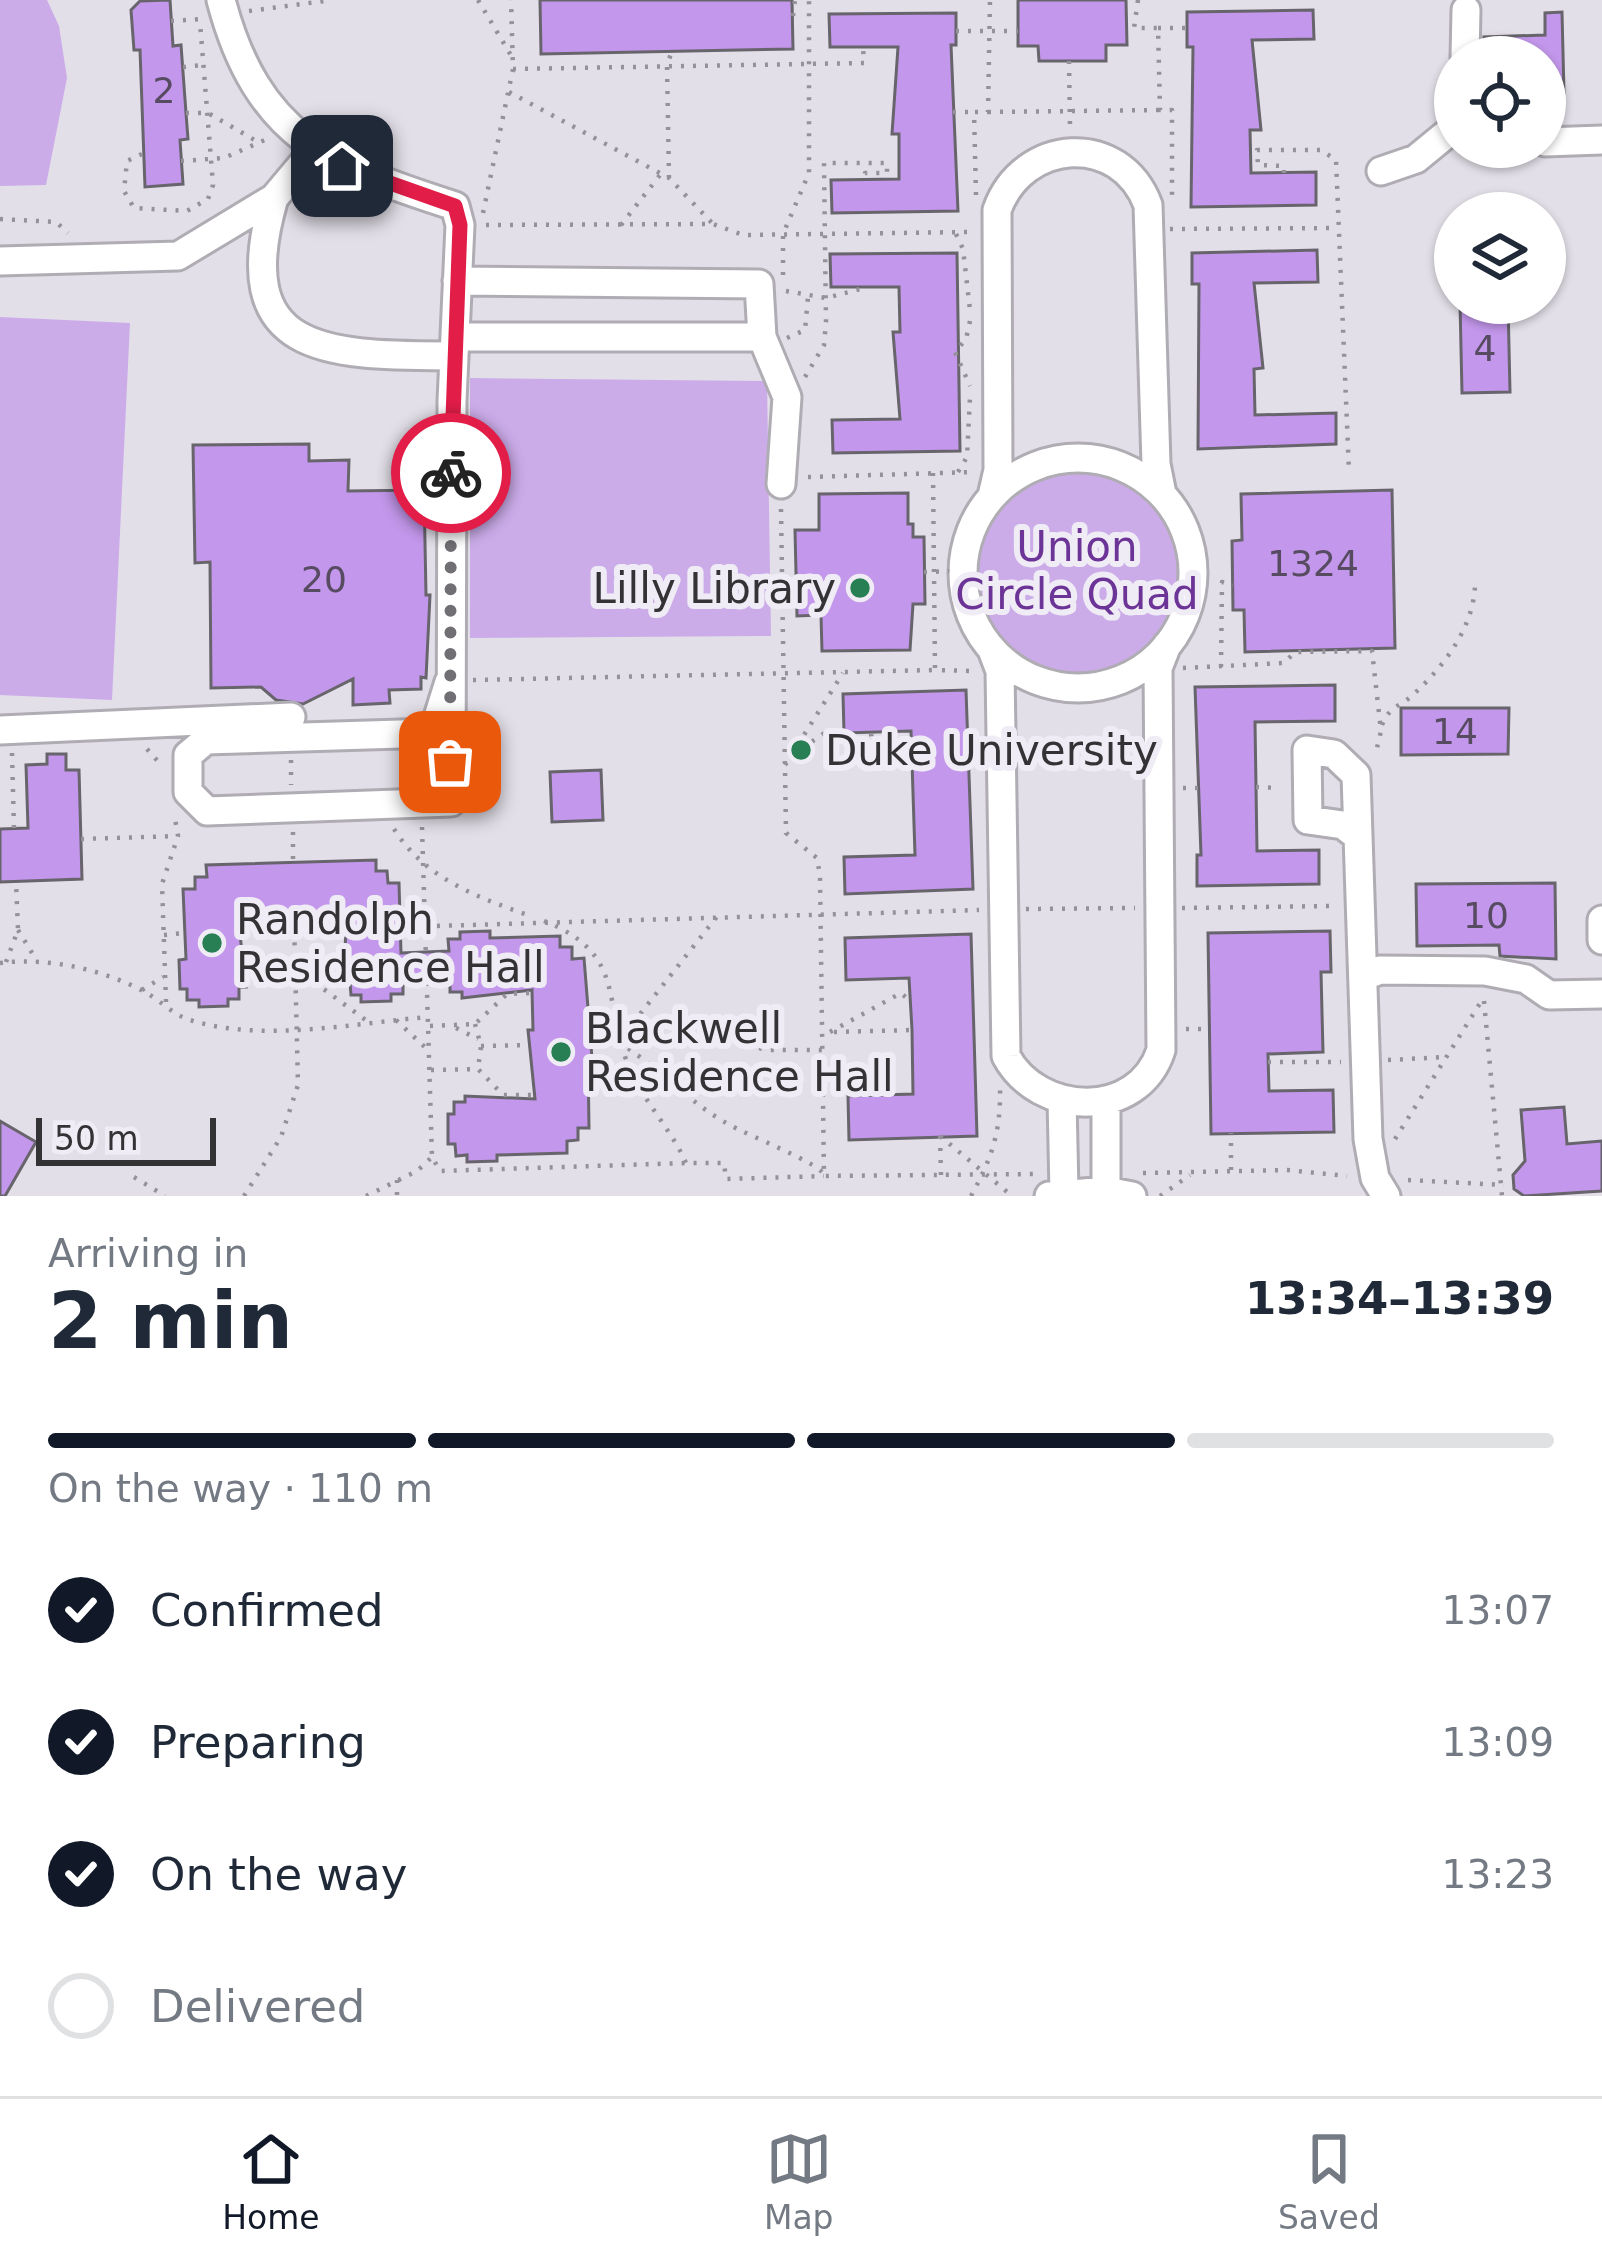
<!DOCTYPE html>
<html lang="en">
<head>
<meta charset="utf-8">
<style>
	:root { --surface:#fff; --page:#f6f6f7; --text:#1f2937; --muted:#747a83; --line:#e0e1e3; --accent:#111827 }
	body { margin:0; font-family:"DejaVu Sans",sans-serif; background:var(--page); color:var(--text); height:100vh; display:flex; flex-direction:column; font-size:45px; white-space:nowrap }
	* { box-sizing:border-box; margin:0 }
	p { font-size:39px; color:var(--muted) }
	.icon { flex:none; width:66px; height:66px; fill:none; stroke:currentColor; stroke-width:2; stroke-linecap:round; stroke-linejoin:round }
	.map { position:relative; height:1196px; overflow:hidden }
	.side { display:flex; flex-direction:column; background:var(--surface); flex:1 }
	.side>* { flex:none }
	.controls { position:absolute; left:1434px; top:36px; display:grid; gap:24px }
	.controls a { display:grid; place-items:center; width:132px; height:132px; border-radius:50%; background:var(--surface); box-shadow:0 3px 9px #0004; font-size:60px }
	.scale { position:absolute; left:36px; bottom:30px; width:180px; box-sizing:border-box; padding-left:12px; border:6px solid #333235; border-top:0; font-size:33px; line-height:42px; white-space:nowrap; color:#333235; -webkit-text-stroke:9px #f0ecf5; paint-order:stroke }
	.pin { position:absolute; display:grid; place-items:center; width:102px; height:102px; color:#fff; margin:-51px; border-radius:24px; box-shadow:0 6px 18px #0006 }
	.courier { position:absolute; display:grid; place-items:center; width:120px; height:120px; margin:-60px; border:9px solid #e11d48; border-radius:50%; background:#fff; color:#222; box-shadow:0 3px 15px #0007 }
	.summary em { font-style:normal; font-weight:700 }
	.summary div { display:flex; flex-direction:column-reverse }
	.summary { display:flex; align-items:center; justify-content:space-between; height:204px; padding:0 48px }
	h1 { font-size:78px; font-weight:700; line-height:90px }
	.bar { display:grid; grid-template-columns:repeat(4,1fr); gap:18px 12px; align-content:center; height:144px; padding:0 48px }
	.bar i { height:15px; border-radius:9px; background:var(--line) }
	.bar .on { background:var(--accent) }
	.bar p { grid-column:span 4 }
	ol { padding:0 48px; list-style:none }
	li { display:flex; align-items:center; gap:36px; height:132px }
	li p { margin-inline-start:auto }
	li .icon { padding:12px; border-radius:50%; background:var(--accent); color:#fff; stroke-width:4 }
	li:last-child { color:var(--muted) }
	li i { width:66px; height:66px; border:6px solid var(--line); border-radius:50% }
	.dock { display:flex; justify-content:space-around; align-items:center; height:168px; border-top:3px solid var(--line); background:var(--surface); font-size:33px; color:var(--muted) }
	.dock a { display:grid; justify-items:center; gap:6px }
	.dock .on { color:var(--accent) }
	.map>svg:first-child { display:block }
	.green { fill:#cbace9 }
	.building { fill:#c397eb; stroke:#68646c; stroke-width:3 }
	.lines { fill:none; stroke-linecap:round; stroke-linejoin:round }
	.minor-casing { stroke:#b0acb4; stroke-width:33 }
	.path { stroke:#949298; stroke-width:4.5; stroke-dasharray:3 9; stroke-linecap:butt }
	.minor { stroke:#fff; stroke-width:27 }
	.done { stroke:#716f74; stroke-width:12; stroke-dasharray:0 21.6 }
	.route { stroke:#e11d48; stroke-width:15 }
	.poi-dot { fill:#277f53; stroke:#f0ecf5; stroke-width:4.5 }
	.labels { text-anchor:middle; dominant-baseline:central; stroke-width:12; stroke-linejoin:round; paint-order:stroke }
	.number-label { font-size:36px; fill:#574b62 }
	.park-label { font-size:42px; fill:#6c3496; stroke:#f0ecf5 }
	.poi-label { font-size:42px; fill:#333235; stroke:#f0ecf5; text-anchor:start }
</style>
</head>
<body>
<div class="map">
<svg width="1602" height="1196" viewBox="0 0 1602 1196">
	<rect width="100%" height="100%" fill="#e3dfe8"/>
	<path class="green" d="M0,0H47L59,26L67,78L46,185L0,186Z
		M0,317L130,323L112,700L0,695Z
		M470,378L767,381L771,636L470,638Z
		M972 570a105 105 0 1 1 210 0a105 105 0 1 1-210 0Z"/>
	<path class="building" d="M170,0L173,46L181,45L186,113L188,139L180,140L183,184L145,187L140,50H134L131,10L140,1Z
		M540,0H792L793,49L541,54Z
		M1018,0H1126L1127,45H1106V61H1039L1038,46H1018Z
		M1313,10L1314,39L1252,40L1261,130H1250L1251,173L1316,172V205L1191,207L1193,47H1187V12Z
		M1562,12L1564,93L1545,94V57H1485L1484,37L1545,35V13Z
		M956,13V45H951L958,211L832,213L831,180L899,179V134H892L898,47H830L829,14Z
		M1317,250L1318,282L1254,283L1263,368L1254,369L1255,415L1336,413V444L1198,449L1199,284H1192V253Z
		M957,253L960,451L833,453L832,420L900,419L893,332H900L899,287H831L830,254Z
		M1460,303H1508L1510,392L1462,393Z
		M309,444V461L349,460L348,491L424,490L426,595H430L426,678L421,677V689L389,690L390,703L353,705V679L303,704L276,700L261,687L211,688L210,562L195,563L193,445Z
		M1392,490L1395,648L1245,652L1244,610H1233L1232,541L1242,540L1241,494Z
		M908,493V524H913V537H924L925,604H913L910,650L822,651L821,615L797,616L795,530H819V494Z
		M1335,685V721L1255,722L1257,851L1319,850V884L1197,886V855H1201L1195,687Z
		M966,690L973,889L845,894L844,857L915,855L911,731L844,733L843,694Z
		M1401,708H1509L1508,754L1401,755Z
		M47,754H66V770H79L82,879L0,882V829L28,828L26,765L47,764Z
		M601,770L603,820L552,822L550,772Z
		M376,860V871H387L388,883H399L401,953L449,951L448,939H460V932L490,931V938L560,936V947H572V959L584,958L592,1058L588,1059L589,1128H578V1140L567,1141V1153L497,1155V1161L467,1162V1155L456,1156L455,1144H448V1114H454V1102H465V1096L535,1099L528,1030H533L532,990L462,998V992H450V981L403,982V994H391V1001L361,1002V995H351L350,983L343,984L347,913L307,915L308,920L238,917L246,987H239V999H228V1006L199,1007V1000H187V989H180L179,960L186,959L183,889H195V877H207L206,865Z
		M1555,883L1556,959L1500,956L1499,945L1417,946L1416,884Z
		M1330,931L1331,972H1321L1323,1052L1268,1054L1269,1091L1333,1090L1334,1132L1211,1134L1208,933Z
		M971,934L977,1136L849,1140L848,1096L913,1094L912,1030L909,978L846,980L845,938Z
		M1564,1107L1567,1144L1602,1141V1191L1524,1196L1514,1189L1513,1175L1525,1161L1521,1110Z
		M0,1121L36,1142L5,1196H0Z"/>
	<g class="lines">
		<defs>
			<path id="minor" d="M221,0C257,137 330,166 455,206L460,225L452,401L451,802L207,811L188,792V755L206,740L433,733L449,682
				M1465,57L1466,10
				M1545,142L1602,140
				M1381,171L1416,159L1455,127
				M274,198C227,358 331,355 454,356
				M0,261L178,256L274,198L316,148
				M455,337H762L759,284L457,281
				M762,337L787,397L781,484
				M963 573a115 115 0 1 1 230 0a115 115 0 1 1-230 0Z
				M992,496L998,470L997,210C1023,138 1120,131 1148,205L1156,464L1162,494
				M992,650L1000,671L1006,1056C1038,1116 1138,1121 1161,1050L1158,668L1167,645
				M0,730L291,717
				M1357,836L1343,825L1308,820L1307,750L1334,754L1356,775L1368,1139L1375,1178L1386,1196
				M1602,920V940
				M1364,976L1380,970L1485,971L1526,979L1549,995L1602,994
				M1062,1100L1064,1192
				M1106,1191V1101
				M1049,1196L1106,1191L1132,1196"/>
		</defs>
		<use href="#minor" class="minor-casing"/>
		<path class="path" d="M478,0L512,57
			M1138,0L1134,28H1158L1160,110H1172V197
			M249,11L332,0
			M793,16L795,0
			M171,21L202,19
			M1158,28H1187
			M956,31H1018
			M1069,61L1070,127
			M183,67L203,65
			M513,69L864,63L863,47
			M509,92L669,178L713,224
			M953,112H974
			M988,112L1160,110
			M186,113H208L258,142
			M142,154L127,161L124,191L134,208L187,211L208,199L213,185L200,22
			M181,161L224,158L267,139
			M1284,173V166L1258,165L1257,150H1321L1336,160L1349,472
			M669,178L667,65L672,51
			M976,195L974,112H988L990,0
			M483,213L513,69L511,0
			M0,219L56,222L68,233
			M486,225L713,224L743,235L971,232
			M621,225L660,175
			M1170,229L1338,228
			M956,234L963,249L970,310
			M783,275V234L809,173V0
			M786,291L826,298L868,287
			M970,321L966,339L955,352L970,386
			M787,338L805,330L808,297
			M805,377L824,345L826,322L824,163H887V173H865L864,180
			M958,472L967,457L970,397
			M933,473L935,670L972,671
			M808,477L975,472
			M781,509L786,833L817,858L820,876L824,1176L1036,1174
			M924,572L962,571
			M1221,667L1222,582L1233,585
			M1183,668L1284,663L1295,652L1372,651L1381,731L1375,756
			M473,680L935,670
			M1382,725C1389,706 1402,706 1415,693C1447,663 1476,623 1475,580
			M147,749L163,767
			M12,753L14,829
			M792,755L826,732L863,750L892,749V744H872L871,732
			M291,760V785
			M785,765L843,673
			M1256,787L1280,788
			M1183,788H1200
			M422,827L432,1157L440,1171L686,1163H724L726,1179L824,1176
			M394,829C426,880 480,898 533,917
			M293,832V862
			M81,839L177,836
			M1182,908L1333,906
			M1026,909L1135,908
			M544,921C630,955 600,1005 632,1074C647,1105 672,1131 686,1163
			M401,927L979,910
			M18,930L37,961
			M164,935L185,933
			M6,962L18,930L16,881
			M0,963C46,957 102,969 143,991C159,999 173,1015 190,1020C263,1043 354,1023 428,1017
			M295,968L367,1021
			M142,990L163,977
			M1484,1001L1502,1196
			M166,1002L162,884L178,836L174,813
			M396,1020L430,1052
			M475,1024L481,1046L478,1069
			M430,1026L475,1024L507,994L532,993
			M456,1028L478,1039
			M1186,1029H1210
			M830,1032L901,993L910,1001
			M834,1032L912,1030
			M618,1042C658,1066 692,1106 732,1126C750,1136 815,1162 823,1173
			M618,1042L719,914
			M592,1043L732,1041L766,1050H824
			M481,1046L529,1045
			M1388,1060L1446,1057
			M1268,1062H1341
			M431,1070L478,1069L503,1095H535
			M940,1136L1012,1196
			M940,1136L941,1175
			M1395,1139L1484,997
			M1231,1170V1133
			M1143,1173L1287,1170L1347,1176
			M134,1177L165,1196
			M397,1180V1196
			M1408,1180L1504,1185
			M244,1196L281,1137L298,1085L294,920
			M366,1196L417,1171L432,1157
			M971,1196C992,1158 1001,1131 1000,1088
			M1160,1196L1190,1175"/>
		<use href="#minor" class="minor"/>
	</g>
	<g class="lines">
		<path class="done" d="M450,762L451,473"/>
		<path class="route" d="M342,166L455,206L460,225L451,473"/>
	</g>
	<g class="poi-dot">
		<circle cx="860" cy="588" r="12"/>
		<circle cx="801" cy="750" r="12"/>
		<circle cx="212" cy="943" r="12"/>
		<circle cx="561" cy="1052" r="12"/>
	</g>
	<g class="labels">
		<g class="number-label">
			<text x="164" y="90">2</text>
			<text x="1485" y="348">4</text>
			<text x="1313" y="563">1324</text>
			<text x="324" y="579">20</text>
			<text x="1455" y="731">14</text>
			<text x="1486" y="915">10</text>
		</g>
		<g class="park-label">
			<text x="1077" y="546">Union<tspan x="1077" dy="48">Circle Quad</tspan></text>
		</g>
		<g class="poi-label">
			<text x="836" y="588" text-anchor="end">Lilly Library</text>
			<text x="825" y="750">Duke University</text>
			<text x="236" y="919">Randolph<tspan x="236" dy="48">Residence Hall</tspan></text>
			<text x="585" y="1028">Blackwell<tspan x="585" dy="48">Residence Hall</tspan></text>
		</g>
	</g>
</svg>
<div class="controls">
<a><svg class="icon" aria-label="locate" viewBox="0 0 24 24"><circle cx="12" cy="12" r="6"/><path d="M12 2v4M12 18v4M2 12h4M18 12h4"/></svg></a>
<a><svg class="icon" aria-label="layers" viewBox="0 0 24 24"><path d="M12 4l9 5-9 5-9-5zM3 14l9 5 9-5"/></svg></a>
</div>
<div class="scale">50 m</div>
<div class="pin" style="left:450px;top:762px;background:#ea580c"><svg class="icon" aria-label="bag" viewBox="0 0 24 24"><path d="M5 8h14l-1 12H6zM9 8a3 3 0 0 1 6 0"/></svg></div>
<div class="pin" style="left:342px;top:166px;background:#1f2937"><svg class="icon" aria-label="home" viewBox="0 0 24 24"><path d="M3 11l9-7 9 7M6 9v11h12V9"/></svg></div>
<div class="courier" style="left:451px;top:473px"><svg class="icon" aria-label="bike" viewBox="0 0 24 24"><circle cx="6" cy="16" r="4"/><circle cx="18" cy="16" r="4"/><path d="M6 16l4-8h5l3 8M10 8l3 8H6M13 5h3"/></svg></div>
</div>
<section class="side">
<div class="summary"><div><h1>2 min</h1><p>Arriving in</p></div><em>13:34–13:39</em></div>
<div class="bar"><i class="on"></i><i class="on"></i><i class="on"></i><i></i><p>On the way · 110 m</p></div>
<ol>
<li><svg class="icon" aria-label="check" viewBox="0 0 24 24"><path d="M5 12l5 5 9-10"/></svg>Confirmed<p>13:07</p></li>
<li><svg class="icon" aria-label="check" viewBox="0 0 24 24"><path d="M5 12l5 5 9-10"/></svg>Preparing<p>13:09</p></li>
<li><svg class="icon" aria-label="check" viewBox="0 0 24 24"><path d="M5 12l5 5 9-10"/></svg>On the way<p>13:23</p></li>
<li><i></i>Delivered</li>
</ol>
</section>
<nav class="dock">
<a class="on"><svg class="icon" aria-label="home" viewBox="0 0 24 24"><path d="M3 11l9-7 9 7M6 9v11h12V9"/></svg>Home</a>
<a><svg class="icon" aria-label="map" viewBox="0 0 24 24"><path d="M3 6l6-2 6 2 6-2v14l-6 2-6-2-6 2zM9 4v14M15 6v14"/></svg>Map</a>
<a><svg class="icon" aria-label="saved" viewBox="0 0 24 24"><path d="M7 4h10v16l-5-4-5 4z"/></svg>Saved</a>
</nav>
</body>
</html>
